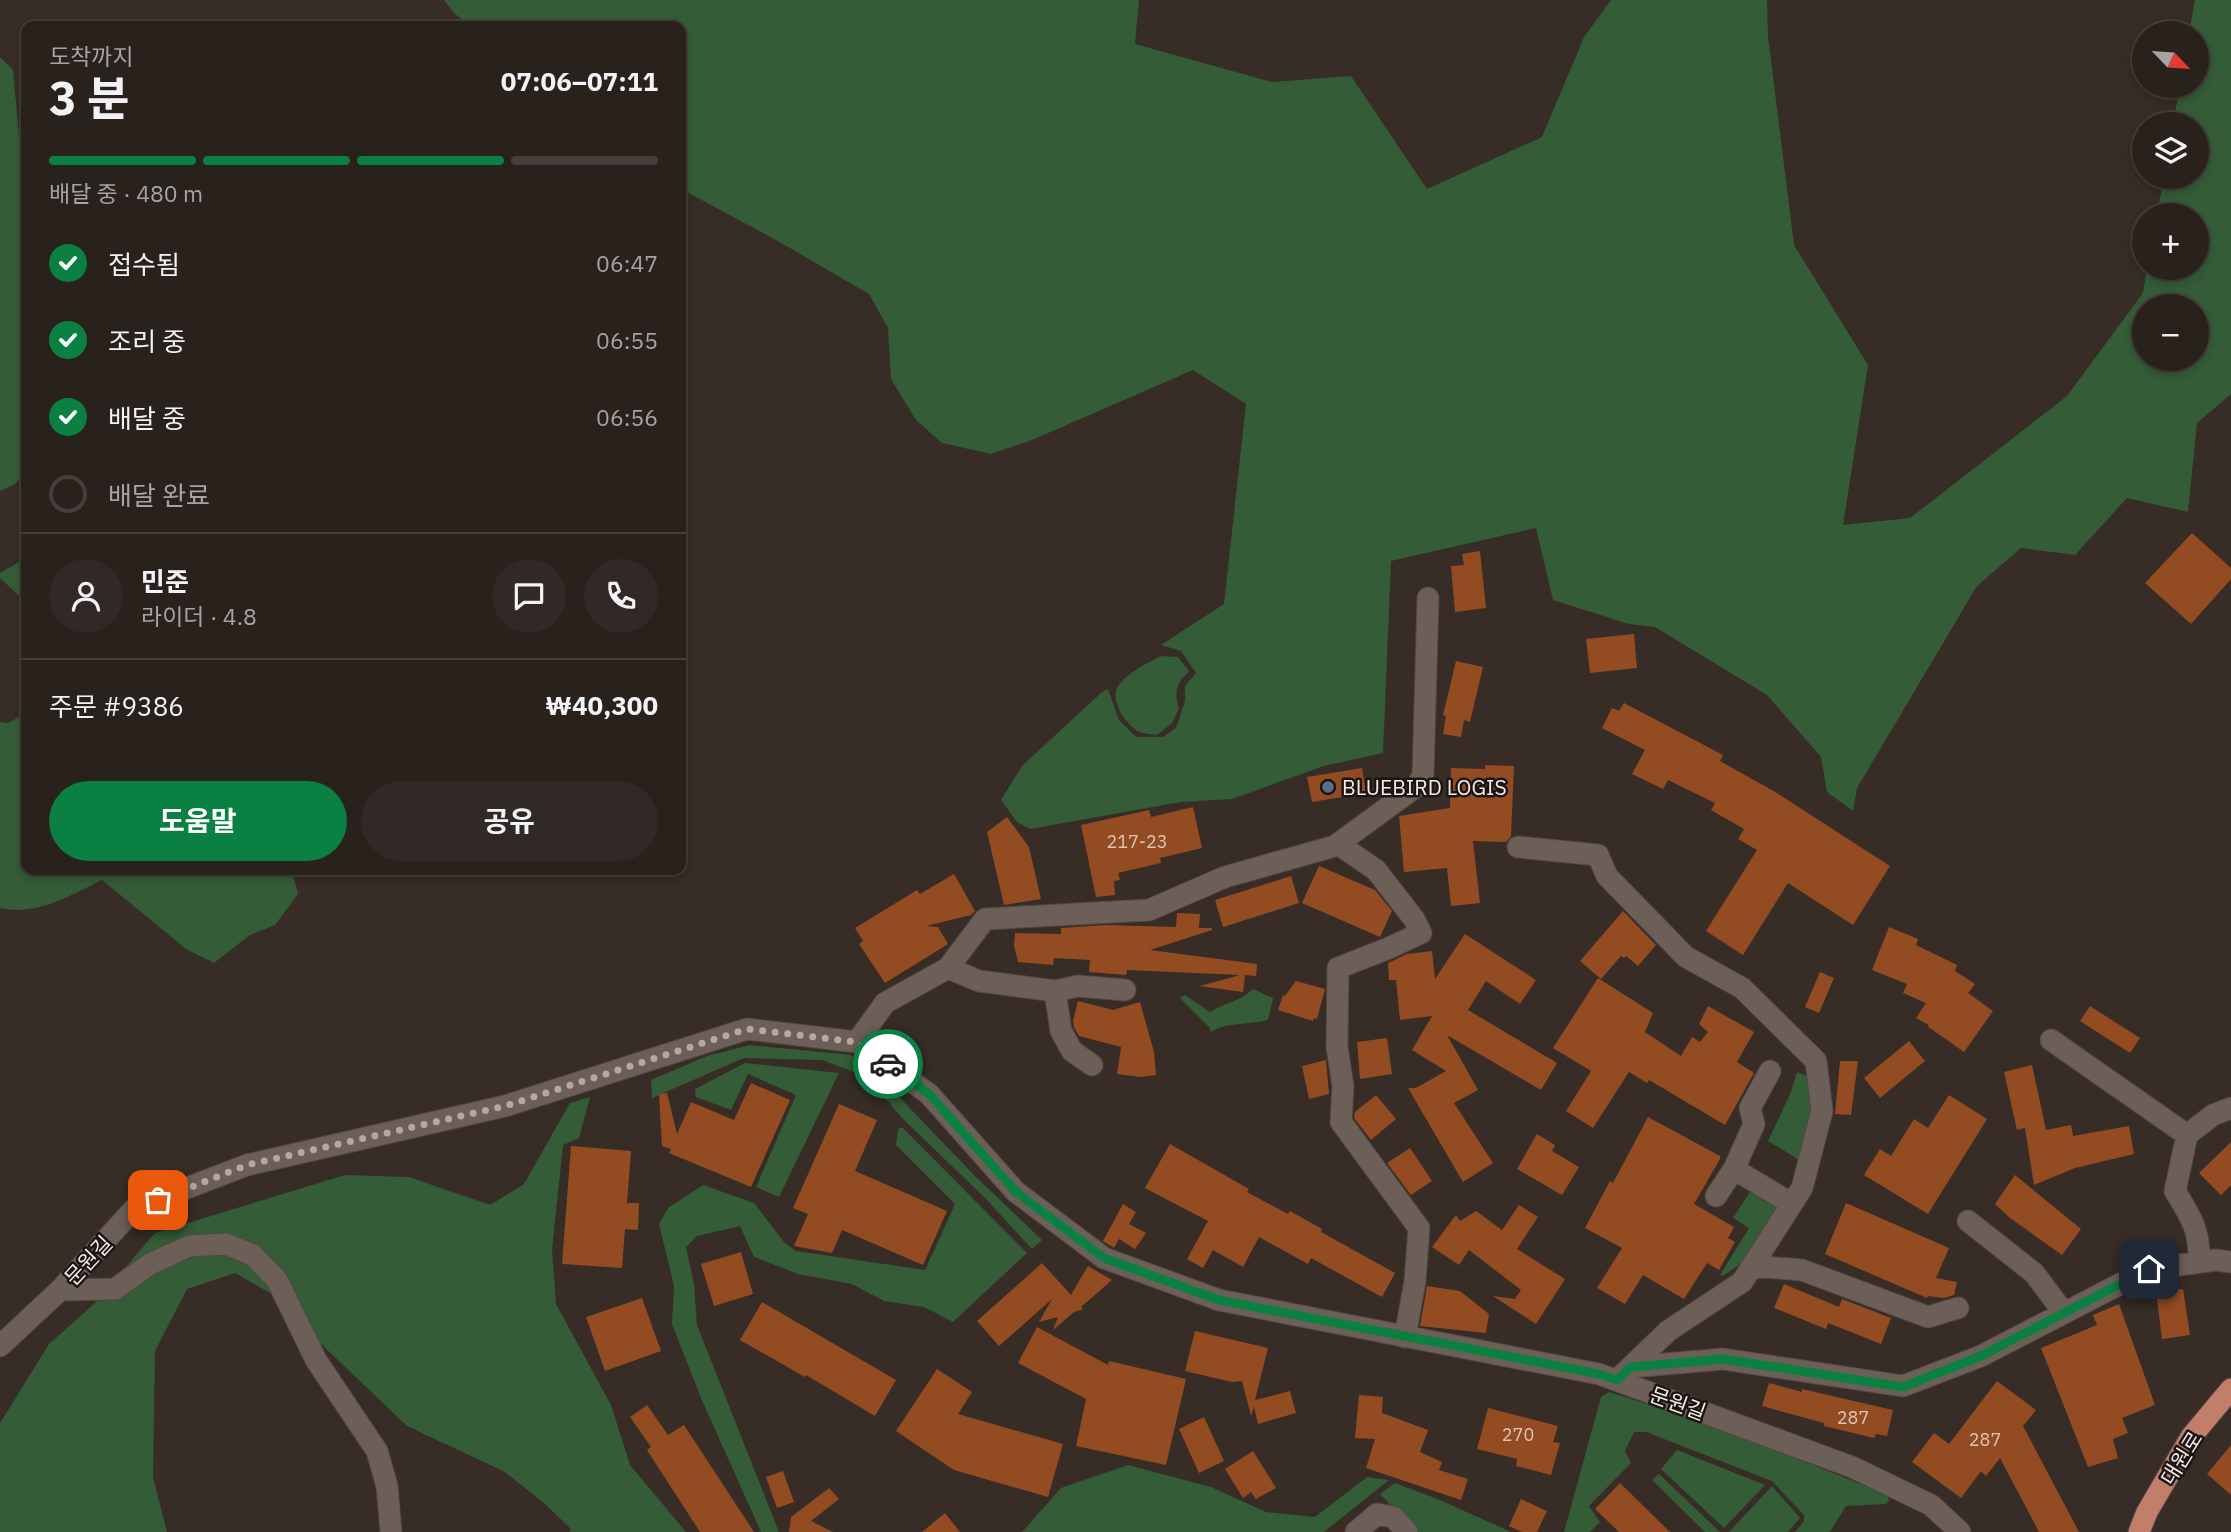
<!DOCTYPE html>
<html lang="ko">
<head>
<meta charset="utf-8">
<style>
	:root { --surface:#29211c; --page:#312925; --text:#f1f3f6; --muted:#a5a3a3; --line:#453e3b; --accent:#0b8043 }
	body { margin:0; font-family:"IBM Plex Sans","Noto Sans KR",sans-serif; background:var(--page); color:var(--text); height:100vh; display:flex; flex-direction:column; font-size:26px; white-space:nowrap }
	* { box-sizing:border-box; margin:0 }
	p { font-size:23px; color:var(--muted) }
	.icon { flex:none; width:38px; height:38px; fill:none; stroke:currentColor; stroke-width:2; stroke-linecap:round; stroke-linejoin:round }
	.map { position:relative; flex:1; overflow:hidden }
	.side { position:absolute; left:21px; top:21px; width:665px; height:854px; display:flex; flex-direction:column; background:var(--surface); border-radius:14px; box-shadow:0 4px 10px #0003,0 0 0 2px var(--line) }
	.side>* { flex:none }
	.needle { width:46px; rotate:115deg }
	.controls { position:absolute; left:2132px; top:21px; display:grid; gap:14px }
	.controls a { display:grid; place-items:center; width:77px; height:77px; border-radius:50%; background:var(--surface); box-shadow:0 4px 10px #0003,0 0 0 2px var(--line); font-size:35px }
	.pin { position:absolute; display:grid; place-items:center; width:60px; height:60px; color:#fff; margin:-30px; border-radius:14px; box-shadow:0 4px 10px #0006 }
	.courier { position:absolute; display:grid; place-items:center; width:70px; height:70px; margin:-35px; border:5px solid #0b8043; border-radius:50%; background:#fff; color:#222; box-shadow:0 2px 9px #0007 }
	.head em { font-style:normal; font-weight:700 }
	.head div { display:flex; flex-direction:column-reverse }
	.head { display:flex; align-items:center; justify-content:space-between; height:119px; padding:0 28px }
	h1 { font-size:46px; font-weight:700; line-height:52px }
	.bar { display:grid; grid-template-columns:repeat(4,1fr); gap:10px 7px; align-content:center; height:84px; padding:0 28px }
	.bar i { height:9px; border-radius:5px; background:var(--line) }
	.bar .active { background:var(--accent) }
	.bar p { grid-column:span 4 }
	.line { display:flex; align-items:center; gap:18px; padding:0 28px; border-top:2px solid var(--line) }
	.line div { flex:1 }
	.round { display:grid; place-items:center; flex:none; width:74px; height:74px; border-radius:37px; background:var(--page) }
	ol { padding:0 28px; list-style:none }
	li { display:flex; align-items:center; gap:21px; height:77px }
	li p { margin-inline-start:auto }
	li .icon { padding:7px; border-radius:50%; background:var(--accent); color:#fff; stroke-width:4 }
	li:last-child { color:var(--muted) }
	li i { width:38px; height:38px; border:4px solid var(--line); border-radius:50% }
	.action { display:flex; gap:14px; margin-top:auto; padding:14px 28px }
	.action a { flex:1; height:80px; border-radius:42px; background:var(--accent); color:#fff; font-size:28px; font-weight:700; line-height:80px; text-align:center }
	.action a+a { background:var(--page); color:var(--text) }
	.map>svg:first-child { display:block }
	.green { fill:#335c37; fill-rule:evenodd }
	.building { fill:#934c22 }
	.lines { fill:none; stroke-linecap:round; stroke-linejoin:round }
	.minor-casing { stroke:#524843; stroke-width:23 }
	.major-casing { stroke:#524843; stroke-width:23 }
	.minor { stroke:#6c5f58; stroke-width:21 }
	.major { stroke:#c17f69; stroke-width:21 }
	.done { stroke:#b2a9a5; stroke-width:7; stroke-dasharray:0 12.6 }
	.route { stroke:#0b8043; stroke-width:9 }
	.service-dot { fill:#5c6f8a; stroke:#1b1613; stroke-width:2.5 }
	.labels { text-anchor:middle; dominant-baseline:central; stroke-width:5; stroke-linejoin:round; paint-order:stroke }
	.number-label { font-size:18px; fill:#dcc5b7 }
	.poi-label { font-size:21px; fill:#f5ede9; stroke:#1b1613; text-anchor:start }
	.street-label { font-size:21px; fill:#f5ede9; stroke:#1b1613 }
</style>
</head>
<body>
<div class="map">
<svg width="2231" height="1532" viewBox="0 0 2231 1532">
	<rect width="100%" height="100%" fill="#372c26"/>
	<path class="green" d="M444,0H1139L1135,44L1272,82L1351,76L1427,189L1542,137L1584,37L1611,0H1767L1768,36L1794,245L1868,365L1843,525L1910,518L2067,396L2143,293L2147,268H2196V215H2157L2164,177H2196V124H2173L2180,86H2196V33H2189L2195,0H2231V394L2197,423L2188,512L2127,498L2075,555L2021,548L1977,586L1857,788L1853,811L1827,792L1821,757L1767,695L1655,627L1629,624L1553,600L1536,528L1391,561L1383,753L1324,766L1232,799L1181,802L1030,829L1017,822L1001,800L1022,766L1102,692L1108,689L1119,720L1136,737H1163L1176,728L1185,701V686L1196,673L1181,651L1161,645L1224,604L1246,404L1193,370L1032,440L991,454L942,443L916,420L891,379L888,328L869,294L776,240L681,189V26H470L454,13ZM2144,306H2196V359H2144Z
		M0,57L13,70L26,211V471L15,484L0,491Z
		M26,558V599L18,595L0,578V573Z
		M1161,656L1178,657L1189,671C1176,684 1174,691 1179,709L1172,723L1157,735C1151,734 1142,734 1136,730C1125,722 1111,702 1117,688C1123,675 1149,662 1161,656Z
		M26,713V870H292L298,894L275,925L250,935L214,963L186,949L102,880C69,896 38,916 0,908V722L8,723Z
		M1253,989L1273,998L1268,1020C1250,1025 1226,1022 1211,1032L1209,1027L1180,998L1185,995L1210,1012C1224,1003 1241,1001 1253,989Z
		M750,1045L851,1055L879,1076L975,1176L1042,1240L1032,1249L985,1198L903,1119L867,1077L822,1060L744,1058L652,1098L651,1080L707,1056Z
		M745,1063L839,1073L779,1197L756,1187L796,1095L748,1074L731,1110L696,1097L695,1089Z
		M1797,1072L1811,1077L1817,1114L1801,1161L1768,1141L1791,1092Z
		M590,1097L579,1138L563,1145L552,1249L556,1304L611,1405L630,1465L686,1532H569L571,1529L545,1504L505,1472L407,1426L319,1342L291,1305L235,1273L187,1289L155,1351L153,1477L167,1532H0V1423L49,1344L94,1304L155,1233L345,1175L409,1177L490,1205L524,1184L570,1103Z
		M902,1127L1027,1253L953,1322L924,1307L884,1301L852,1284L798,1274L754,1257L740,1226L697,1236L686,1247L694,1284L697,1325L779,1532H761L701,1398L672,1324L674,1286L659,1224L668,1208L703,1185L754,1203L784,1242L796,1251L925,1270L955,1204L896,1145L898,1129Z
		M1750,1192L1780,1210L1747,1259L1723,1276L1720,1275L1749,1228L1733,1218Z
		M1609,1392C1704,1421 1796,1458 1888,1495L1889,1501L1886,1504L1846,1506L1830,1532H1795L1804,1521V1515L1772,1481L1646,1432H1634L1625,1451L1631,1463L1589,1506L1600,1522L1590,1532H1564L1601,1397Z
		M1677,1450L1765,1485L1724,1528L1661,1469Z
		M1128,1465L1211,1487L1266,1512L1315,1517L1367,1477L1389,1480L1324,1532H1022L1061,1488Z
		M1659,1474L1720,1532H1705L1652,1480Z
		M1395,1483L1440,1500L1511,1532H1416L1380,1494Z
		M1772,1486L1800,1518L1788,1532H1729Z"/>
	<path class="building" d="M2192,533L2231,568V579L2191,624L2145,583Z
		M1480,551L1486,608L1455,612L1451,566L1464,565L1462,554Z
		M1634,634L1637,668L1590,673L1586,639Z
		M1456,661L1483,667L1470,722L1464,720L1461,737L1443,734L1446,716L1443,715Z
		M1624,703L1723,755L1720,761L1777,793L1890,866L1853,925L1788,883L1743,955L1706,931L1757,850L1738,839L1744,829L1711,810L1715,803L1668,780L1663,789L1632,774L1645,750L1602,728L1612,708L1619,711Z
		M1485,765L1514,766L1511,836L1506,842L1473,841L1480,903L1451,906L1447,868L1404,872L1399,816L1450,808L1451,768L1485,769Z
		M1362,768L1366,793L1312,802L1307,777Z
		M1193,807L1202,848L1160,858L1161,863L1118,873L1120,880L1114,881L1115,895L1096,897L1081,825L1149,810L1151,817Z
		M1007,817L1029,847L1041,899L1004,905L987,832Z
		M1319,866L1375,890L1392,911L1380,937L1302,903Z
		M954,874L975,911L971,915L926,926L938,927L948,944L885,983L859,944L863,941L855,928L917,890L920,894Z
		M1291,876L1299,903L1223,927L1215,900Z
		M1623,911L1656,945L1638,966L1626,956L1624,958L1621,956L1601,979L1580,961Z
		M1177,913L1200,914L1199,928H1212V930L1150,950L1257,964L1256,976L1245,975L1243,992L1200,986L1240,975L1127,970L1126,975L1089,972L1090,960L1054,958L1053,965L1018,962L1014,946L1015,933L1061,934V928L1106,925L1176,927Z
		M1889,927L1918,939L1916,945L1957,965L1955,971L1975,984L1968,993L1993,1011L1964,1052L1927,1026L1929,1025L1916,1018L1926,1003L1903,993L1907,984L1872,970Z
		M1465,934L1536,980L1520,1004L1486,981L1468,1010L1557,1063L1541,1090L1447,1035L1478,1090L1454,1103L1493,1163L1463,1182L1408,1088H1416L1446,1071L1412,1050L1432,1016L1400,1020L1396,980H1389L1388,963L1407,954L1432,951L1435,979Z
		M1820,972L1834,978L1819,1013L1805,1007Z
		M1598,978L1653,1013L1645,1032L1681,1056L1692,1037L1700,1042L1708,1032L1699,1024L1708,1006L1754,1032L1737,1062L1754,1073L1725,1125L1649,1080L1647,1083L1629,1072L1593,1128L1566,1111L1591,1071L1553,1048Z
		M1296,981L1325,989L1317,1019L1314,1018L1313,1021L1278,1010L1283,995L1285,996Z
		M1078,1001L1113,1010L1140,1002L1154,1052L1156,1075L1141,1077L1117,1074L1121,1047L1079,1036L1074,1027L1073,1021Z
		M2090,1006L2140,1038L2130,1053L2080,1021Z
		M1387,1038L1392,1074L1360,1079L1357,1042Z
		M1909,1041L1925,1061L1880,1098L1864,1078Z
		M1326,1060L1329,1094L1309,1099L1302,1066Z
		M1840,1061H1858L1851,1115L1835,1114Z
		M2032,1065L2046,1130L2071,1125L2073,1136L2129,1126L2134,1154L2075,1168L2034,1185L2025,1128L2017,1130L2004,1072Z
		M751,1083L790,1100L751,1187L669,1153L671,1149L662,1146L659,1094L667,1093L677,1134L691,1102L734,1120Z
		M1376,1095L1396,1119L1371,1140L1354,1118L1355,1112Z
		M1949,1095L1987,1119L1928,1214L1864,1175L1880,1149L1891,1156L1914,1119L1928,1128Z
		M839,1104L877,1120L855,1171L947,1211L923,1265L842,1230L832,1253L794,1246L808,1214L793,1208Z
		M1648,1117L1720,1156V1159L1694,1204L1734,1227L1728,1238L1735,1242L1719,1270L1707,1263L1684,1299L1643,1275L1625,1304L1597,1288L1622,1248L1585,1228L1610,1181L1613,1183Z
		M1537,1134L1555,1145L1552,1151L1579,1167L1562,1195L1517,1169Z
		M2231,1142V1185L2221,1195L2199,1173Z
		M1170,1144L1249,1189L1247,1192L1288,1214L1290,1211L1322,1229L1321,1232L1395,1273L1382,1297L1311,1258L1308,1264L1259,1237L1243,1267L1213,1250L1203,1268L1187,1259L1208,1221L1145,1188Z
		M571,1146L631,1151L627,1203H639L638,1230L625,1229L622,1268L562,1264Z
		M1410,1148L1432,1181L1411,1195L1387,1163Z
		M2015,1175L2081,1229L2062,1255L2010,1218L1995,1204Z
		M1846,1203L1949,1248L1936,1278L1957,1282L1954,1295L1944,1298L1928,1296L1927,1298L1825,1254Z
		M1123,1204L1136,1212L1129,1224L1146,1233L1135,1249L1119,1239L1114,1248L1103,1241Z
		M1519,1205L1538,1217L1517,1249L1565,1279L1536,1324L1493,1296L1515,1299L1521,1290L1469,1250L1459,1265L1432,1247L1456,1215L1460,1221L1476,1211L1502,1230Z
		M741,1252L753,1294L714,1306L701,1264Z
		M1042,1263L1071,1295L1088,1266L1112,1280L1081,1307L1083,1309L1074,1312L1053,1330L1058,1317L1039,1322L1052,1299L999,1346L977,1321Z
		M1784,1284L1839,1307L1842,1299L1891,1318L1881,1344L1828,1323L1826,1329L1774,1308Z
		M1427,1286L1460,1291L1489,1314L1486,1333L1420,1326Z
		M2183,1289L2190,1335L2162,1339L2156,1292Z
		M642,1298L661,1351L605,1371L586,1317Z
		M762,1302L896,1380L875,1416L806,1375L805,1377L740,1340Z
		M2119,1304L2155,1405L2122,1418L2128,1433L2113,1439L2118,1458L2088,1467L2041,1348L2097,1325L2093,1315Z
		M1037,1327L1108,1365L1109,1361L1186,1379L1166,1465L1076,1446L1086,1399L1018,1363Z
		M1195,1331L1268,1348L1255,1400L1290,1391L1296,1413L1258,1424L1254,1407L1251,1416L1242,1381L1232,1382L1185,1371Z
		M937,1369L972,1392L958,1414L1063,1444L1048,1497L954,1470L896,1431Z
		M1997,1381L2036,1410L2023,1426L2079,1532H2039L2000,1458L1986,1476L1981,1471L1961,1498L1912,1462L1934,1433L1949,1444Z
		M1769,1383L1802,1392V1389L1893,1410L1887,1436L1876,1434L1874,1438L1824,1426V1423L1762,1406Z
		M1359,1395L1383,1397L1382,1413L1428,1430L1420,1452L1442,1462L1439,1470L1468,1479L1461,1500L1366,1468L1375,1439L1355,1438Z
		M647,1405L668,1435L684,1425L754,1532H700L647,1450L651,1447L630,1417Z
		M1488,1408L1558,1426L1553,1442L1560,1443L1551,1475L1516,1466L1517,1459L1477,1449Z
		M1204,1417L1224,1461L1199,1473L1179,1429Z
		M2231,1445V1495L2207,1474Z
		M1253,1451L1276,1488L1256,1499L1251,1492L1243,1498L1225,1469Z
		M783,1471L794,1502L777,1508L766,1477Z
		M1620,1483L1670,1532H1619L1595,1509Z
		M829,1488L839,1499L811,1521L833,1532H789L791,1517Z
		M1521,1499L1547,1511L1537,1532H1522L1509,1526Z
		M945,1513L960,1532H922Z"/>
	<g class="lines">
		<defs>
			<path id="minor" d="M1338,844L1376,870L1414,919L1421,933L1389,948L1338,968L1337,1047L1343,1086L1341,1122L1419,1228L1415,1281L1405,1337
				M1518,847L1598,855L1607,876L1686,957L1742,988L1816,1061L1822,1111L1802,1188L1742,1282L1668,1331L1617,1380
				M948,968L979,981L1055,991L1078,986L1125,990
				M1055,991L1061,1031L1072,1051L1092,1065
				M2051,1040L2187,1135
				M857,1042L885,1003L948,968L985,919L1149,910L1225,877L1335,846L1417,786L1423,775L1428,598
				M1734,1169L1792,1204
				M1716,1196L1734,1169L1754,1124L1750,1108L1770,1071
				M1968,1221L2034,1273L2064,1313
				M2199,1262C2200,1230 2191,1217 2175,1191L2187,1135L2213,1115L2231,1108
				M1752,1266L1802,1270L1928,1317L1958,1308
				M60,1290L115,1289L150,1264L189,1246L226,1244L253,1255L277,1280L316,1360L377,1451L387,1486L391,1532
				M0,1346L60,1290L135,1208L247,1165L505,1106L747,1029L857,1042L929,1094L1016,1192L1104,1258L1219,1300L1599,1374L1852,1467L1931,1505L1960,1532
				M1631,1367L1723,1359L1903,1386L1981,1356L2149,1269L2216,1260L2231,1262
				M1356,1532L1377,1514L1393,1517L1407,1532"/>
			<path id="major" d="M2139,1532L2147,1512L2191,1437L2231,1389"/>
		</defs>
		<use href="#minor" class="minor-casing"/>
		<use href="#major" class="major-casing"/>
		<use href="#minor" class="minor"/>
		<use href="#major" class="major"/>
	</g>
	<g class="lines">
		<path class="done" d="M158,1200L247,1165L505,1106L747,1029L857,1042L888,1064"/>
		<path class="route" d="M888,1064L929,1094L1016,1192L1104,1258L1219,1300L1599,1374L1617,1380L1631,1367L1723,1359L1903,1387L1981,1356L2149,1269"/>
	</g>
	<circle class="service-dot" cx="1328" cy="787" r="7"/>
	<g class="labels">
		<g class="number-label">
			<text x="1137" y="841">217-23</text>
			<text x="1853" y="1417">287</text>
			<text x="1518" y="1434">270</text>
			<text x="1985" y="1439">287</text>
		</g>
		<g class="poi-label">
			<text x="1342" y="787">BLUEBIRD LOGIS</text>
		</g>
		<g class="street-label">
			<text transform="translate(88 1260) rotate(-47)">문원길</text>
			<text transform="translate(1678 1403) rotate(20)">문원길</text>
			<text transform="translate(2181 1458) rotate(-58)">대원로</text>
		</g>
	</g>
</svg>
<div class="controls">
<a><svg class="needle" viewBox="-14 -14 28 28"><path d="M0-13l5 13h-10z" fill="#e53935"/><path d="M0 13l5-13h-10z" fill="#a5a3a3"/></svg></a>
<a><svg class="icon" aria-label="layers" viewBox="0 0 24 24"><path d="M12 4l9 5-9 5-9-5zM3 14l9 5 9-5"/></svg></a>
<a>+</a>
<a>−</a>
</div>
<div class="pin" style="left:158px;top:1200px;background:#ea580c"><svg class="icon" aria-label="bag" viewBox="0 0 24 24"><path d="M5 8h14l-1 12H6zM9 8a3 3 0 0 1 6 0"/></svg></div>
<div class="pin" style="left:2149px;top:1269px;background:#1f2937"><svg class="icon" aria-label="home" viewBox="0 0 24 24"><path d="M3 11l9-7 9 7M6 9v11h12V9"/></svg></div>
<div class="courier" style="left:888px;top:1064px"><svg class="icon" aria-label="car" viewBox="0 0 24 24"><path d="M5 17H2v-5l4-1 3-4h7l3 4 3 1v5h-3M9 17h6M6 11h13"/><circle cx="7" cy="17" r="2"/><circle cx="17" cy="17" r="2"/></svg></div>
<section class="side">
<div class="head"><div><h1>3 분</h1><p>도착까지</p></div><em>07:06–07:11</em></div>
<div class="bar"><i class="active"></i><i class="active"></i><i class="active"></i><i></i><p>배달 중 · 480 m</p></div>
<ol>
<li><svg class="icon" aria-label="check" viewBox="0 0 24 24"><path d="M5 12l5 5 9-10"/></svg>접수됨<p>06:47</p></li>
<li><svg class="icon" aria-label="check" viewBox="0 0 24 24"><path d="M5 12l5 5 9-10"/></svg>조리 중<p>06:55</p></li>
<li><svg class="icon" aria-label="check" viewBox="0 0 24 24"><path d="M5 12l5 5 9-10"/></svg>배달 중<p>06:56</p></li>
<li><i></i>배달 완료</li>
</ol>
<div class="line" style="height:126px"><a class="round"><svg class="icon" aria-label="person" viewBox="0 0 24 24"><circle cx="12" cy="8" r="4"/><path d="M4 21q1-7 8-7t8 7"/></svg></a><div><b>민준</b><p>라이더 · 4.8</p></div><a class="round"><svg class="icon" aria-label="chat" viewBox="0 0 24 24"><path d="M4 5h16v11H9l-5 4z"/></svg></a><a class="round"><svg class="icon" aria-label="phone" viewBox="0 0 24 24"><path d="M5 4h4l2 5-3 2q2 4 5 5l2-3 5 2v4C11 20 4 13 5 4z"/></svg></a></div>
<div class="line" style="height:91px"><div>주문 #9386</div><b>₩40,300</b></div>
<div class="action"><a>도움말</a><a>공유</a></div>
</section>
</div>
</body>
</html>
